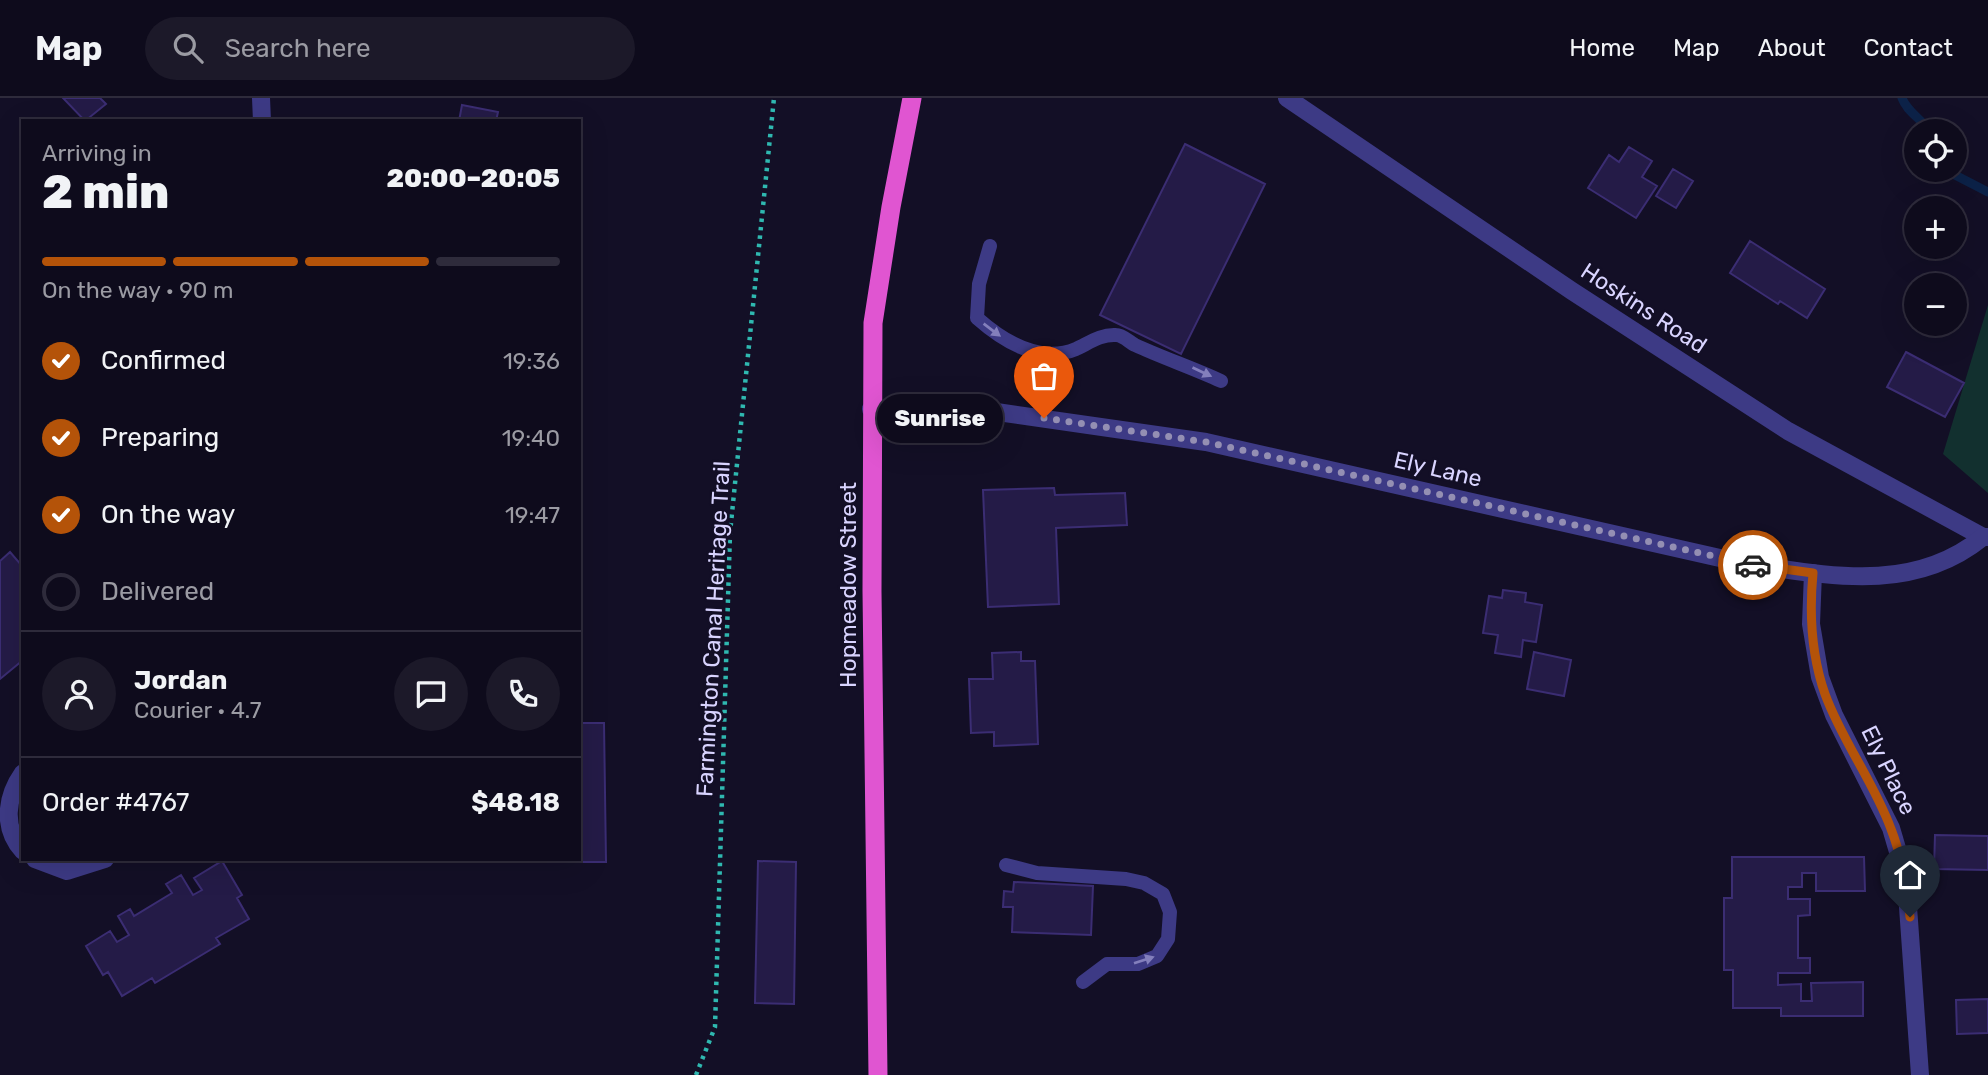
<!DOCTYPE html>
<html lang="en">
<head>
<meta charset="utf-8">
<style>
	:root { --surface:#0e0b1c; --page:#1c1929; --text:#f1f3f6; --muted:#9b9ba3; --line:#2e2b3b; --accent:#b45309 }
	body { margin:0; font-family:Rubik,sans-serif; background:var(--page); color:var(--text); height:100vh; display:flex; flex-direction:column; font-size:26px; white-space:nowrap }
	* { box-sizing:border-box; margin:0 }
	p { font-size:23px; color:var(--muted) }
	.icon { flex:none; width:38px; height:38px; fill:none; stroke:currentColor; stroke-width:2; stroke-linecap:round; stroke-linejoin:round }
	.map { position:relative; flex:1; overflow:hidden }
	.side { position:absolute; left:21px; top:21px; width:560px; height:742px; display:flex; flex-direction:column; background:var(--surface); border-radius:0px; box-shadow:0 7px 28px #0002,0 0 0 2px var(--line) }
	.side>* { flex:none }
	.controls { position:absolute; left:1904px; top:21px; display:grid; gap:14px }
	.controls a { display:grid; place-items:center; width:63px; height:63px; border-radius:50%; background:var(--surface); box-shadow:0 7px 28px #0002,0 0 0 2px var(--line); font-size:35px }
	.pin { position:absolute; display:grid; place-items:center; width:60px; height:60px; color:#fff; margin:-72px -30px; border-radius:50% 50% 50% 0; rotate:-45deg; box-shadow:0 0 7px #0007 }
	.pin .icon { rotate:45deg }
	.courier { position:absolute; display:grid; place-items:center; width:70px; height:70px; margin:-35px; border:5px solid #b45309; border-radius:50%; background:#fff; color:#222; box-shadow:0 2px 9px #0007 }
	.bubble { position:absolute; height:49px; border-radius:24px; background:var(--surface); box-shadow:0 7px 28px #0002,0 0 0 2px var(--line); font-size:23px; font-weight:800; line-height:49px; text-align:center }
	.headline em { font-style:normal; font-weight:800 }
	.headline div { display:flex; flex-direction:column-reverse }
	.headline { display:flex; align-items:center; justify-content:space-between; height:119px; padding:0 21px }
	h1 { font-size:46px; font-weight:800; line-height:52px }
	.bar { display:grid; grid-template-columns:repeat(4,1fr); gap:10px 7px; align-content:center; height:84px; padding:0 21px }
	.bar i { height:9px; border-radius:5px; background:var(--line) }
	.bar .current { background:var(--accent) }
	.bar p { grid-column:span 4 }
	.line { display:flex; align-items:center; gap:18px; padding:0 21px; border-top:2px solid var(--line) }
	.line div { flex:1 }
	.round { display:grid; place-items:center; flex:none; width:74px; height:74px; border-radius:37px; background:var(--page) }
	ol { padding:0 21px; list-style:none }
	li { display:flex; align-items:center; gap:21px; height:77px }
	li p { margin-inline-start:auto }
	li .icon { padding:7px; border-radius:50%; background:var(--accent); color:#fff; stroke-width:4 }
	li:last-child { color:var(--muted) }
	li i { width:38px; height:38px; border:4px solid var(--line); border-radius:50% }
	header { display:flex; align-items:center; gap:42px; box-sizing:border-box; height:98px; padding:0 35px; background:var(--surface); border-bottom:2px solid var(--line) }
	header strong { font-size:33px }
	nav { display:flex; gap:38px; margin-inline-start:auto; font-size:24px }
	.search { width:490px; height:63px; background:var(--page); display:flex; align-items:center; gap:18px; box-sizing:border-box; padding:0 24px; border-radius:38px; color:var(--muted); font-size:26px }
	.map>svg:first-child { display:block }
	.green { fill:#12302f }
	.lines { fill:none; stroke-linecap:round; stroke-linejoin:round }
	.stream { stroke:#0c2248; stroke-width:9 }
	.building { fill:#241b47; stroke:#3b2d73; stroke-width:2 }
	.path { stroke:#2fb8b0; stroke-width:4.5; stroke-dasharray:3.5 5; stroke-linecap:butt }
	.service { stroke:#3d3a85; stroke-width:14 }
	.minor { stroke:#3d3a85; stroke-width:18 }
	.tertiary { stroke:#3d3a85; stroke-width:18 }
	.trunk { stroke:#e055d1; stroke-width:19 }
	.oneway { fill:#837fbc }
	.done { stroke:#948fb3; stroke-width:7; stroke-dasharray:0 12.6 }
	.route { stroke:#b45309; stroke-width:9 }
	.labels { text-anchor:middle; dominant-baseline:central; stroke-width:5; stroke-linejoin:round; paint-order:stroke }
	.street-label { font-size:23px; fill:#d9d4ff; stroke:#130f26 }
</style>
</head>
<body>
<header>
<strong>Map</strong>
<div class="search"><svg class="icon" aria-label="search" viewBox="0 0 24 24"><circle cx="10" cy="10" r="6"/><path d="M15 15l6 6"/></svg>Search here</div>
<nav><a>Home</a><a>Map</a><a>About</a><a>Contact</a></nav>
</header>
<div class="map">
<svg width="1988" height="977" viewBox="0 0 1988 977">
	<rect width="100%" height="100%" fill="#130f26"/>
	<path class="green" d="M1988,207V395L1943,356Z"/>
	<g class="lines">
		<path class="stream" d="M1902,0C1907,14 1922,21 1929,33
			M1952,72L1955,77L1988,94"/>
	</g>
	<path class="building" d="M63,0H100L106,6L85,23Z
		M462,7L498,14L496,23H459Z
		M1185,46L1265,86L1181,256L1100,217Z
		M1629,49L1652,63L1642,79L1657,88L1636,120L1588,90L1609,57L1619,64Z
		M1673,71L1693,83L1676,110L1656,98Z
		M1750,143L1825,191L1807,220L1780,203L1778,206L1730,175Z
		M1906,254L1964,285L1945,319L1887,289Z
		M1054,390L1055,397L1125,395L1127,427L1056,430L1059,506L988,509L983,392Z
		M10,454L23,469V562L0,581V463Z
		M1503,492L1526,495L1525,504L1542,507L1536,544L1523,542L1521,559L1495,555L1498,537L1483,535L1489,498L1502,500Z
		M1021,554V563H1035L1038,646L994,648V634L971,635L969,581H993L992,555Z
		M1534,554L1571,562L1564,598L1527,591Z
		M579,625H604L606,764H536V761H579Z
		M1935,737L1988,738V772L1934,771Z
		M1732,759H1864L1865,793H1816V775H1802V789H1788V801H1810V817L1798,818V860H1810V875H1778V887L1801,886V903H1812L1811,885L1863,884V918H1781V910H1733V872H1724V800H1732Z
		M222,763L242,797L237,800L249,821L216,840L220,846L155,885L152,880L122,898L108,874L103,877L86,848L110,833L117,844L129,837L118,818L130,811L134,818L172,795L166,786L181,777L193,797L202,792L194,780Z
		M758,763L796,764L794,906L755,905Z
		M1014,784L1093,788L1091,837L1012,834L1013,809H1003L1004,793L1013,794Z
		M1988,901V935L1957,936L1956,902Z"/>
	<g class="lines">
		<path class="path" d="M696,977L715,929L730,435L774,0"/>
		<path class="service" d="M990,148L979,186L977,220C1003,243 1040,266 1076,251C1089,245 1101,236 1116,237C1123,237 1129,244 1135,247C1163,260 1193,270 1221,283
			M1006,767L1037,775L1126,781L1144,785L1163,796L1170,814L1168,841L1157,858L1138,866H1107L1083,884"/>
		<path class="minor" d="M261,0L262,23
			M1287,0L1572,193L1788,333L1983,439
			M1813,475L1811,526L1820,579L1834,617L1891,730L1906,781L1920,977
			M23,675C6,699 2,730 23,753
			M35,761L67,773L105,761"/>
		<path class="tertiary" d="M871,311L962,309L1206,344L1742,465C1826,477 1912,497 1983,439H1988"/>
		<path class="trunk" d="M878,977L872,493L873,225L891,109L912,0"/>
	</g>
	<defs><path id="oneway-solid" d="M-6-.8H1V-3.2L6.5 0L1 3.2V.8H-6Z" transform="scale(1.75)"/></defs>
	<g class="oneway">
		<use href="#oneway-solid" transform="translate(992 232) rotate(37)"/>
		<use href="#oneway-solid" transform="translate(1202 274) rotate(25)"/>
		<use href="#oneway-solid" transform="translate(1144 862) rotate(-18)"/>
	</g>
	<g class="lines">
		<path class="done" d="M1044,320L1206,344L1753,467"/>
		<path class="route" d="M1753,467L1813,475C1809,517 1811,556 1825,596C1842,643 1874,684 1891,731C1902,759 1907,789 1910,819"/>
	</g>
	<g class="labels">
		<g class="street-label">
			<text transform="translate(1644 210) rotate(33)">Hoskins Road</text>
			<text transform="translate(1438 371) rotate(13)">Ely Lane</text>
			<text transform="translate(848 487) rotate(-90)">Hopmeadow Street</text>
			<text transform="translate(713 531) rotate(-87)">Farmington Canal Heritage Trail</text>
			<text transform="translate(1889 672) rotate(64)">Ely Place</text>
		</g>
	</g>
</svg>
<div class="controls">
<a><svg class="icon" aria-label="locate" viewBox="0 0 24 24"><circle cx="12" cy="12" r="6"/><path d="M12 2v4M12 18v4M2 12h4M18 12h4"/></svg></a>
<a>+</a>
<a>−</a>
</div>
<div class="pin" style="left:1044px;top:320px;background:#ea580c"><svg class="icon" aria-label="bag" viewBox="0 0 24 24"><path d="M5 8h14l-1 12H6zM9 8a3 3 0 0 1 6 0"/></svg></div>
<div class="pin" style="left:1910px;top:819px;background:#1f2937"><svg class="icon" aria-label="home" viewBox="0 0 24 24"><path d="M3 11l9-7 9 7M6 9v11h12V9"/></svg></div>
<div class="courier" style="left:1753px;top:467px"><svg class="icon" aria-label="car" viewBox="0 0 24 24"><path d="M5 17H2v-5l4-1 3-4h7l3 4 3 1v5h-3M9 17h6M6 11h13"/><circle cx="7" cy="17" r="2"/><circle cx="17" cy="17" r="2"/></svg></div>
<div class="bubble" style="left:877px;top:296px;width:126px">Sunrise</div>
<section class="side">
<div class="headline"><div><h1>2 min</h1><p>Arriving in</p></div><em>20:00–20:05</em></div>
<div class="bar"><i class="current"></i><i class="current"></i><i class="current"></i><i></i><p>On the way · 90 m</p></div>
<ol>
<li><svg class="icon" aria-label="check" viewBox="0 0 24 24"><path d="M5 12l5 5 9-10"/></svg>Confirmed<p>19:36</p></li>
<li><svg class="icon" aria-label="check" viewBox="0 0 24 24"><path d="M5 12l5 5 9-10"/></svg>Preparing<p>19:40</p></li>
<li><svg class="icon" aria-label="check" viewBox="0 0 24 24"><path d="M5 12l5 5 9-10"/></svg>On the way<p>19:47</p></li>
<li><i></i>Delivered</li>
</ol>
<div class="line" style="height:126px"><a class="round"><svg class="icon" aria-label="person" viewBox="0 0 24 24"><circle cx="12" cy="8" r="4"/><path d="M4 21q1-7 8-7t8 7"/></svg></a><div><b>Jordan</b><p>Courier · 4.7</p></div><a class="round"><svg class="icon" aria-label="chat" viewBox="0 0 24 24"><path d="M4 5h16v11H9l-5 4z"/></svg></a><a class="round"><svg class="icon" aria-label="phone" viewBox="0 0 24 24"><path d="M5 4h4l2 5-3 2q2 4 5 5l2-3 5 2v4C11 20 4 13 5 4z"/></svg></a></div>
<div class="line" style="height:91px"><div>Order #4767</div><b>$48.18</b></div>
</section>
</div>
</body>
</html>
